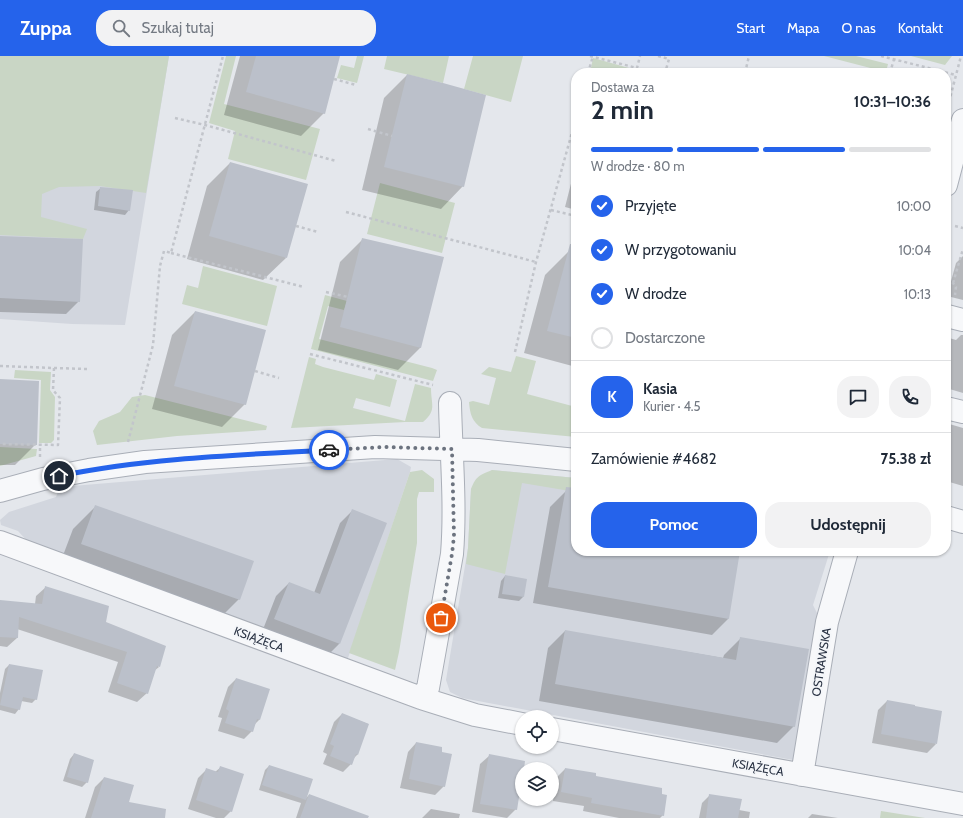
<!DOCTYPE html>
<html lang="pl">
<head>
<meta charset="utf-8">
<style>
	:root { --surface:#fff; --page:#f2f2f3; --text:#1f2937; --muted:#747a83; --line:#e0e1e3; --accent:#2563eb }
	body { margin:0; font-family:Cabin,sans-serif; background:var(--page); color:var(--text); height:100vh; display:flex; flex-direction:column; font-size:15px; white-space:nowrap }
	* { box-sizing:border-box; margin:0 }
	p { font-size:13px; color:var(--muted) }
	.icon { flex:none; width:22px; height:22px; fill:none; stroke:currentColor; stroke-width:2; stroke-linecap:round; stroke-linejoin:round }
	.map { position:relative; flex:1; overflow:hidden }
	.panel { position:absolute; left:571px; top:12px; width:380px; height:488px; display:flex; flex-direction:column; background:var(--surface); border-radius:16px; box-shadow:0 1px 3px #0004 }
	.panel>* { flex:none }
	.controls { position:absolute; left:515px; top:654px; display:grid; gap:8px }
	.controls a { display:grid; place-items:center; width:44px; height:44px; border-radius:50%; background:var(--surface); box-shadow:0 1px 3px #0004; font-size:20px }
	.pin { position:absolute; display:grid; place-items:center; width:34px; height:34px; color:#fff; margin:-17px; border:2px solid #fff; border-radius:50%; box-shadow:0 1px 4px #0007 }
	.courier { position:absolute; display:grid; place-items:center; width:40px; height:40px; margin:-20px; border:3px solid #2563eb; border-radius:50%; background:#fff; color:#222; box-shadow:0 1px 5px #0007 }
	.overview em { font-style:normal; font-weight:700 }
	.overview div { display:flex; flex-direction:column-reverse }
	.overview { display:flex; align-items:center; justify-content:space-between; height:68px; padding:0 20px }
	h1 { font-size:26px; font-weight:700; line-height:30px }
	.bar { display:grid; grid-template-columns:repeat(4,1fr); gap:6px 4px; align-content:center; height:48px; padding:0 20px }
	.bar i { height:5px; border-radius:3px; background:var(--line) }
	.bar .on { background:var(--accent) }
	.bar p { grid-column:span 4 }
	.line { display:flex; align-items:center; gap:10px; padding:0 20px; border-top:1px solid var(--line) }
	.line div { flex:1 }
	.round { display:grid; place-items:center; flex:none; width:42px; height:42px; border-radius:16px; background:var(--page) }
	ol { padding:0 20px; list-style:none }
	li { display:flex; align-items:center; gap:12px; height:44px }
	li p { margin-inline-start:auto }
	li .icon { padding:4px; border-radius:50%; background:var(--accent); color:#fff; stroke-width:4 }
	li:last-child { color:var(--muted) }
	li i { width:22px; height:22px; border:2px solid var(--line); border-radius:50% }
	.cta { display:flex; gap:8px; margin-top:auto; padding:8px 20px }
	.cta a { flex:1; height:46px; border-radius:16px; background:var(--accent); color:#fff; font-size:16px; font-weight:700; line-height:46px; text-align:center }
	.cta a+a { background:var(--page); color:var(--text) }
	header { display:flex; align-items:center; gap:24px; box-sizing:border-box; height:56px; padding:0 20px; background:var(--accent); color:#fff }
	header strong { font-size:19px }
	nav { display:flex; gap:22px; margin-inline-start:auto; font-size:14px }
	.search { width:280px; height:36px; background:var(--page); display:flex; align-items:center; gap:10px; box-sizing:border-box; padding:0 14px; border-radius:16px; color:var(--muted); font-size:15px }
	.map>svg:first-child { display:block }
	.built { fill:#d2d6de }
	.green { fill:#c9d6c5 }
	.shadow { fill:#0003 }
	.building { fill:#bbc0ca }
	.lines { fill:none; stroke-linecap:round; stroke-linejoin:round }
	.minor-casing { stroke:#a9aeb7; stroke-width:24 }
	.path { stroke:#c2c5cb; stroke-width:2.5; stroke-dasharray:3 3; stroke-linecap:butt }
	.minor { stroke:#f7f8fa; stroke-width:22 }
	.done { stroke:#6c737f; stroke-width:4; stroke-dasharray:0 7.2 }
	.route { stroke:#2563eb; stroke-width:5 }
	.labels { text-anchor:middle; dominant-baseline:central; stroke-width:4; stroke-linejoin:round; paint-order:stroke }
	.street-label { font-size:12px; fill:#2b3445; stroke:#f4f6f9 }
</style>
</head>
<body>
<header>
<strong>Zuppa</strong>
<div class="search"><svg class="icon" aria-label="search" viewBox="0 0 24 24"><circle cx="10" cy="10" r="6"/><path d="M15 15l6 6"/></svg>Szukaj tutaj</div>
<nav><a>Start</a><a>Mapa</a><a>O nas</a><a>Kontakt</a></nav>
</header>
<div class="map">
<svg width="963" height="762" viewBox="0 0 963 762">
	<rect width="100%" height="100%" fill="#e4e7ec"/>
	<path class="built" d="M0,0H169L125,269L72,268L0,263Z
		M397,403L411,411L410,416L344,614L44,503L18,475L1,469L0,464L9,456L56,441L60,431Z
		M492,414L576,422V495H830L813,549L826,575L804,706L462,642L450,636L446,624L468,492L471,433Z"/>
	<path class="green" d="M0,0H169L146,137L100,130L59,131L42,138L41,161L87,173L83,183L0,179Z
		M226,0H236L224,48L320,73L306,124L228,103L235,75L209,67Z
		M357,0H364L357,27L337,22L341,9L354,12Z
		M387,0H449L443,27L384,13Z
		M473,0H523L511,46L464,33Z
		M824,0H856L888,8L886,16Z
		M911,0H952L945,9Z
		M593,2L640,15L639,17H590Z
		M380,127L455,147L442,197L367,178Z
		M203,210L277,230L267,270L182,248L187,229L198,232Z
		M325,239L347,245L344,254L328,250L319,283L432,312L437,314L433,325L311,293Z
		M516,300L536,305L527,338L576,351V381L482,372C472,366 470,358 469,346L473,345L489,349L496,322L481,318L489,311L511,316Z
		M309,301L316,303L315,308L323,311L374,324L376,318L397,324L390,351L356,342L353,352L405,365L415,328L431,332C431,349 437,354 423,366H405L291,372Z
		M15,314L51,316L50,334L55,341L54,384L51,387H39L41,324L14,322Z
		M145,339L260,368L267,370L266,374L177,380L97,389L93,375L99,365L120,356L132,341Z
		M0,391L37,393L36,400L0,410Z
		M422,414L434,423V436H419L417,443V487L399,596L395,614L349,597L410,416Z
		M492,414L576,422V436L522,427L505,518L466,508L468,492L471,433C476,420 480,419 492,414Z
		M881,755L925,762H880Z"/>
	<path class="shadow" d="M240,0H339L324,57L301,80L224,59Z
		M407,19L463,130L441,153L362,134L384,42Z
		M230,107L286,202L263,224L187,203L207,130Z
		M576,108V154L565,151Z
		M101,132L129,154L125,159L94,154L96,136Z
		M0,180L79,245L66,258L0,256Z
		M363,183L421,291L398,314L318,294L340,206Z
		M568,196L576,198V311L524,297L545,219Z
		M963,200V244L947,240L956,207Z
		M195,256L245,348L222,371L152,353L172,279Z
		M961,279H963V337L946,332V281L956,284Z
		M0,324L36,388L15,409H0Z
		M946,367L963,372V430L946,425Z
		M566,435L576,437V495H739L728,563L712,579L533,547L550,451Z
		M96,450L239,543L216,566L59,510L73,473Z
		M353,454L339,588L327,600L262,576L276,540L289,527L314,537L340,467Z
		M505,520L526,524L523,541L519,545L498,542L501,525Z
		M46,531L105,567L159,611L154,615L147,637L137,646L108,636L118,606L17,573V582L7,591L0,590V545L35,548L36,540Z
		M565,575L723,602L724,599L741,582L794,670L777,687L539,645L548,592Z
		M9,609L36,643L32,647L21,645L19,653L15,658L0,654V637L5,613Z
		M236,623L268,634L259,664L254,669L252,675L244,683L218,675L222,662L218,661L228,631Z
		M887,645L936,688L927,697L872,687L878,654Z
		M342,658L368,668L357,699L353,703L351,708L343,716L323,708L327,698L323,696L334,666Z
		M416,687L440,697L444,730L435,739L400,732L408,696Z
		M74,698L87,726L82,731L63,725L70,703Z
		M489,700L523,713L516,753L507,762L472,756L480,708Z
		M269,710L305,743L309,739L332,762H296L301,747L259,734L265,714Z
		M221,711L231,755L224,762H216L188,753L198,722L207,713L215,716Z
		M565,713L595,721L663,759L660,762H619L583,755L584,750L553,745L556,722Z
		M104,722L123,762H85L95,731Z
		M710,739L739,754L750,756L749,762H699L702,747Z
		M431,753L460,758L459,762H422Z
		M812,758L838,762H808Z"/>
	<path class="building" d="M256,0H340L325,58L246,36Z
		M407,18L443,27L486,39L464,131L384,111Z
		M230,106L308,128L287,202L209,180Z
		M100,131L133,134L130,155L98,150Z
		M0,180L83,183L80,246L0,242Z
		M362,182L444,201L421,292L340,271Z
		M570,188H576V282L547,275Z
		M195,255L266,274L246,349L174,330Z
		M0,323L39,325L37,389L0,388Z
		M566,431L576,432V495H740L729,563L548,531Z
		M95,449L254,505L240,544L81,488Z
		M352,453L387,467L340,588L274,563L289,526L320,538Z
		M505,519L527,523L524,541L502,538Z
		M45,530L109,550L106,566L166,590L160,611L157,610L148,638L117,627L127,596L19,561L18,582L0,581V544L42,548Z
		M565,574L736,604L740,581L809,593L795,671L555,628Z
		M9,608L43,614L37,644L23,641L20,654L0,649Z
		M236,622L270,633L260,664L257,663L253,676L225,667L229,655L226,653Z
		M887,644L915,649V650L942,655L937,688L881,678Z
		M342,657L369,668L358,699L356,698L352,709L330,700L334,690L330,688Z
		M416,686L442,691V696L452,698L445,731L409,723Z
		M74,697L94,704L88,727L67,721Z
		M489,698L525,705L524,713H522V722L517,754L480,748Z
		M269,709L313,723L306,744L262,729Z
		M220,710L244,718L232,756L196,744L206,712L218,716Z
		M565,712L596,717V720L662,732V738L667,739L664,760L591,747L592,742L561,736Z
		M104,721L134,729L129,746L166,753L165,762H91Z
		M309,738L369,760L368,762H300Z
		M709,738L742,743L738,762H706Z"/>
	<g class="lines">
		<defs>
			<path id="minor" d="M946,129L963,64
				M947,260L963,264
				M946,352L963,356
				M0,435L43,423L89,414L145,406L375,391L478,394L576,404
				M946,461L963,466
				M0,486L421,642L475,659L522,668
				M421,642L428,632L452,498C456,448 451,397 450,347
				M552,673L963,748
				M802,719L827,566L847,495"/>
		</defs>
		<use href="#minor" class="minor-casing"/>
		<path class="path" d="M590,0L637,12L640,0
			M658,0L669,3L665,17
			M881,0L956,19
			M588,17L593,0
			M745,17L749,0
			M890,17L894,3
			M334,23L356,29
			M949,46L961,0
			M175,62L205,69L336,105
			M368,73L392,80
			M551,154L576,160
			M346,156L536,206
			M296,170L318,176
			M955,170L963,172
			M171,197L304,231
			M946,225L953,227L956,231L955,239
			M953,227L963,193
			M326,236L348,241
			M515,296L536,206L576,62
			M310,298L433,329
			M0,310L54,312L53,334L60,342L58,389L0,388
			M54,312L87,313
			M255,315L279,322
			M128,386L153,289L160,210L164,195L171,197L223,0
			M40,401V389"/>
		<use href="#minor" class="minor"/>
	</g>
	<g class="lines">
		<path class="done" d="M329,394L384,391L452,393L454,480L452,498L441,562"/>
		<path class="route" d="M59,420C148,402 239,399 329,394"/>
	</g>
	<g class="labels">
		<g class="street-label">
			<text transform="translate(259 583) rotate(20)">KSIĄŻĘCA</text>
			<text transform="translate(821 606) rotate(-81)">OSTRAWSKA</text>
			<text transform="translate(758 711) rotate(10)">KSIĄŻĘCA</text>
		</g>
	</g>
</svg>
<div class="controls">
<a><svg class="icon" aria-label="locate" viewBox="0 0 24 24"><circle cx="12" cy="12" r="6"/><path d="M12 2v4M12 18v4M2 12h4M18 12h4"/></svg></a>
<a><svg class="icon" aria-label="layers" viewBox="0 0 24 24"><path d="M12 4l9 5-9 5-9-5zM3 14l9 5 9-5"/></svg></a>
</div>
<div class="pin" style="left:441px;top:562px;background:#ea580c"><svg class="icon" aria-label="bag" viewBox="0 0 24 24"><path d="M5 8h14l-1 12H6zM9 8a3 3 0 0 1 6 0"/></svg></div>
<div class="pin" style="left:59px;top:420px;background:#1f2937"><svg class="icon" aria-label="home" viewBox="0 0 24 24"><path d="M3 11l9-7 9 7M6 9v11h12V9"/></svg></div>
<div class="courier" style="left:329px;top:394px"><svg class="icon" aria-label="car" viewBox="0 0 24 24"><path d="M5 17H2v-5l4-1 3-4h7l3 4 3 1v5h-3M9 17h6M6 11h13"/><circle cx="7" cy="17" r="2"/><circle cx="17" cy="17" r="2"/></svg></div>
<section class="panel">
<div class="overview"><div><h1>2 min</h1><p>Dostawa za</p></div><em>10:31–10:36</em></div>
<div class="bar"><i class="on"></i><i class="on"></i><i class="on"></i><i></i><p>W drodze · 80 m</p></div>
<ol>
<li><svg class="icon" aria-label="check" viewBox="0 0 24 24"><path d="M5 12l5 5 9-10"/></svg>Przyjęte<p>10:00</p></li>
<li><svg class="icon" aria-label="check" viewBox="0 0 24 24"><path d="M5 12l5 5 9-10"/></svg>W przygotowaniu<p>10:04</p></li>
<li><svg class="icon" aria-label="check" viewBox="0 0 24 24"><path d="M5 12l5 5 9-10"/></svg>W drodze<p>10:13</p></li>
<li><i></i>Dostarczone</li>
</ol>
<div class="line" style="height:72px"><b class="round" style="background:var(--accent);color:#fff">K</b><div><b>Kasia</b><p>Kurier · 4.5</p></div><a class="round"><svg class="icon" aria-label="chat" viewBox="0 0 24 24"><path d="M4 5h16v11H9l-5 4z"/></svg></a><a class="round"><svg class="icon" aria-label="phone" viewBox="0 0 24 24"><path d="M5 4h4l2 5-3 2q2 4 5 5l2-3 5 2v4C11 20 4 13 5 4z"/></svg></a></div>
<div class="line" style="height:52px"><div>Zamówienie #4682</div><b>75.38 zł</b></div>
<div class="cta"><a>Pomoc</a><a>Udostępnij</a></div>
</section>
</div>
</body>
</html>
